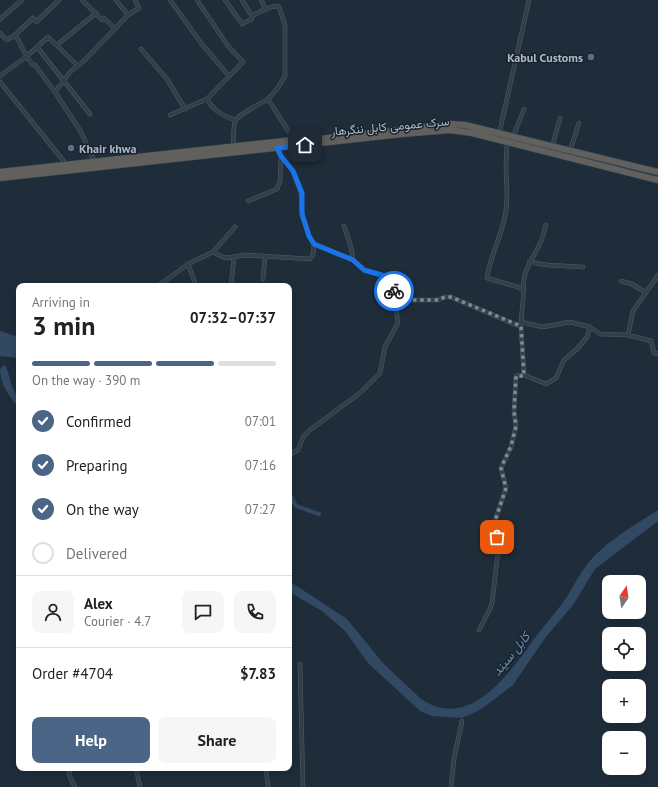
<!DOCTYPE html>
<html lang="en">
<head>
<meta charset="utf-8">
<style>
	:root { --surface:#fff; --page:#f6f6f6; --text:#222; --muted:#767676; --line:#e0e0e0; --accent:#4a6585 }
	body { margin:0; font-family:"PT Sans",Vazirmatn,sans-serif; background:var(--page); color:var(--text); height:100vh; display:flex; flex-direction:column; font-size:15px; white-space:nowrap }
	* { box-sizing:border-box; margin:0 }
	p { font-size:13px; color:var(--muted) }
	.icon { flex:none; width:22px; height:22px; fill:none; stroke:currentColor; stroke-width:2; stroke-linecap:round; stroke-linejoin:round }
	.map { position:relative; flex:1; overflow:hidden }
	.side { position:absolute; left:16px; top:283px; width:276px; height:488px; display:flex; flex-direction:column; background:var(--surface); border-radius:8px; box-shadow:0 2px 10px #0003 }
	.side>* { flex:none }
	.needle { width:26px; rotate:13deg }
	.fabs { position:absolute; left:602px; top:575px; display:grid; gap:8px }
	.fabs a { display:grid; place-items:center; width:44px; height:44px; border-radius:8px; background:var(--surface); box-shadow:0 2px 10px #0003; font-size:20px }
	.pin { position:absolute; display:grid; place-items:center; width:34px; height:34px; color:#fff; margin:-17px; border-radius:8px; box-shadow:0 2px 6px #0006 }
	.courier { position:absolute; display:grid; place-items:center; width:40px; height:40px; margin:-20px; border:3px solid #1a73e8; border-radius:50%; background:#fff; color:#222; box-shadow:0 1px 5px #0007 }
	.head em { font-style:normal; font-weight:800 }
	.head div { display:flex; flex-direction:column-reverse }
	.head { display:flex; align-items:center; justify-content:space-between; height:68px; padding:0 16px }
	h1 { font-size:26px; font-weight:800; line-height:30px }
	.bar { display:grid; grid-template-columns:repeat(4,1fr); gap:6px 4px; align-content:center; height:48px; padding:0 16px }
	.bar i { height:5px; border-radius:3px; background:var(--line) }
	.bar .active { background:var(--accent) }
	.bar p { grid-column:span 4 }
	.line { display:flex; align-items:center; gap:10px; padding:0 16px; border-top:1px solid var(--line) }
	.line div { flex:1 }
	.round { display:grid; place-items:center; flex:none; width:42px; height:42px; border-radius:8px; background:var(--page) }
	ol { padding:0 16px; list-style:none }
	li { display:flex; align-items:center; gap:12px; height:44px }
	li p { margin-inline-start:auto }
	li .icon { padding:4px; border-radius:50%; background:var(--accent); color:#fff; stroke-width:4 }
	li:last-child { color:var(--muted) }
	li i { width:22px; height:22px; border:2px solid var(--line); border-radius:50% }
	.button { display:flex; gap:8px; margin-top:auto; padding:8px 16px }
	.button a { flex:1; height:46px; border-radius:8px; background:var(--accent); color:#fff; font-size:16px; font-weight:800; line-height:46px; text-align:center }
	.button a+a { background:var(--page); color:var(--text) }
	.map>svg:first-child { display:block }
	.water { fill:#314963 }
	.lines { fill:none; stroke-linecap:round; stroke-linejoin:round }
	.canal { stroke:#314963; stroke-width:4 }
	.minor-casing { stroke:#515c68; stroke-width:4.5 }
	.trunk-casing { stroke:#3e4955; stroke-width:7 }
	.minor { stroke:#333e4b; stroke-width:3.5 }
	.trunk { stroke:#61605d; stroke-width:6 }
	.done { stroke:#7c8896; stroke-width:4; stroke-dasharray:0 7.2 }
	.route { stroke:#1a73e8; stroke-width:5 }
	.service-dot { fill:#5c6f8a; stroke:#19232f; stroke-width:1.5 }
	.labels { text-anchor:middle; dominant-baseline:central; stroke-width:3; stroke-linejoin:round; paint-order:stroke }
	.poi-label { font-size:12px; font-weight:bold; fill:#aeb9c7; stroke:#19232f; text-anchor:end }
	.street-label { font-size:12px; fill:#aeb9c7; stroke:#19232f }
	.water-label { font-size:13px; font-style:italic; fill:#6c8cad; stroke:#19232f }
</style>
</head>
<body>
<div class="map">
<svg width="658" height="787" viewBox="0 0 658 787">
	<rect width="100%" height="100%" fill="#1f2d3b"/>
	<path class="water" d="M0,331L19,337V358L0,356Z
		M4,365L7,369L12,386L19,400V408C9,397 0,384 0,369Z
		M658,510V521L595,569L573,605L545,638L513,685L480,710L462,718L432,716L420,711L368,663L345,631L322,611L289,592V581L347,619L383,663L421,699C471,733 512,669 537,635C547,622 558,610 567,597C573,587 579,575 586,566C603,543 635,525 658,510Z"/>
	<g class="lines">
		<path class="canal" d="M289,493L296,506L319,514"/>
		<defs>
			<path id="minor" d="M82,0L102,20L104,18L115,29
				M116,0L128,15
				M170,0L201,43L229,76
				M225,0L242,24L252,19V16C259,12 270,6 277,6L279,7L285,25V76L277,89L268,99L294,140
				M242,0L252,16
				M261,0L266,10
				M0,19L22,0
				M0,33L7,40L15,35L33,18L36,22L59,0
				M15,35C22,45 25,56 33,65H35L55,92L81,132L94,161
				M57,45L96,13
				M37,47L90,114
				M141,49L167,79L185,109
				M0,76L26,57L48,37L77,65
				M0,82L66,164
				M55,92L71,71L84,61L128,15L139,8L135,0
				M207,99C214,111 223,116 235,120
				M170,115L207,99L243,62L228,46L197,0
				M513,137L524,109
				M498,139L529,0
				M507,141C507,150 506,158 506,166C506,183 509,199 505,216C501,237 490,257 487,278L524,289L521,322
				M233,147C234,139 233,129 235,122C237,114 261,104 268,99
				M552,147L560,118
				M277,148L281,156L293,171L301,193L302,214L309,236L314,244L353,260L364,270L392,278L398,323L385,347L380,373L360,393L310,430L303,437L298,450L289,455
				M570,151L579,123
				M248,201L277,189L280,181L281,156
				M344,226L351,247L353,260
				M213,252L225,258L246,255L310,259L313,255L314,244
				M529,262L547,265L583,267
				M188,264L196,286
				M263,279L265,257
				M621,281L632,284L645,292
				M158,286L188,264L213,252L235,227
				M231,286L234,258
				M524,289C521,272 534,258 540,243C543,238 544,231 546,225
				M395,300H438L445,297H451L521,327V322L543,327L570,322L590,327L600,334L628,335L651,341L654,353L658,354
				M628,335L633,311L658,275
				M524,375L546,384L556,378L564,360L578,348L587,337L590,327
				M479,630L490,609L492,603L499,543L494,524L506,488L501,468L511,447L516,426L514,412L516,376L524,375L521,327
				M300,664L303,787
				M70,768L69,775L75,787
				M136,768L140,787
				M266,768L268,787
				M451,787L454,759L462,721"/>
			<path id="trunk" d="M0,172L294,140H311L451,124L465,125L658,172
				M0,178L402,134L450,130L472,133L658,180"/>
		</defs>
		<use href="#minor" class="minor-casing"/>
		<use href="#trunk" class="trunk-casing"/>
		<use href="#minor" class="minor"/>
		<use href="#trunk" class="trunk"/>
	</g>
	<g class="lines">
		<path class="done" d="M394,291L395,300H438L445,297H451L521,326L524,376H516L514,412L516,426L511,446L501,468L506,488L494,524L497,537"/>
		<path class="route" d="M305,145L277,148L281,156L293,171L302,193V214L309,236L314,244L353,260L364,270L392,278L394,291"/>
	</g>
	<g class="service-dot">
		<circle cx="591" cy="57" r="4"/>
		<circle cx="71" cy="148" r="4"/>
	</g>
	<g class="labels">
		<g class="poi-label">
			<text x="583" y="57">Kabul Customs</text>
			<text x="79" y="148" text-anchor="start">Khair khwa</text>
		</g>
		<g class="street-label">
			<text transform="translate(390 126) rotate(-5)">سرک عمومی کابل ننگرهار</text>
		</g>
		<g class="water-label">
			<text transform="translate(511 654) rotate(-51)">کابل سيند</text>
		</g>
	</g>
</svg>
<div class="fabs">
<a><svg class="needle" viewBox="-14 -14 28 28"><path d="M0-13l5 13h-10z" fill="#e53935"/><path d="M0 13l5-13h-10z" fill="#767676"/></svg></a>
<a><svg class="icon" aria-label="locate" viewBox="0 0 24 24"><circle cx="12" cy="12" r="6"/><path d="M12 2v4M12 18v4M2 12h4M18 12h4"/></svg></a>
<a>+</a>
<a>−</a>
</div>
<div class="pin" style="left:497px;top:537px;background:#ea580c"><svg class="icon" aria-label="bag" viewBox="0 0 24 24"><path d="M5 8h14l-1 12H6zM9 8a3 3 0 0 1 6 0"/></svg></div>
<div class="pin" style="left:305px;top:145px;background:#1f2937"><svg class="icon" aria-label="home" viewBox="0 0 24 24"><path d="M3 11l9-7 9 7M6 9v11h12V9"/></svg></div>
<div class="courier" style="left:394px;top:291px"><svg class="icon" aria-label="bike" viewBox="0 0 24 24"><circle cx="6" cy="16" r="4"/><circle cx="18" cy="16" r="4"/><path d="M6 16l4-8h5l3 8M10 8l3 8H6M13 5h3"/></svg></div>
<section class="side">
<div class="head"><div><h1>3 min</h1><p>Arriving in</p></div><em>07:32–07:37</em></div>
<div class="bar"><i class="active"></i><i class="active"></i><i class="active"></i><i></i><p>On the way · 390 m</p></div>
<ol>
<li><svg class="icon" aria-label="check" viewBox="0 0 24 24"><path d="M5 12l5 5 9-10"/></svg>Confirmed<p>07:01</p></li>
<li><svg class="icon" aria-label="check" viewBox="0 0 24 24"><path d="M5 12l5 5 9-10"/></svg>Preparing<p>07:16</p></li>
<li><svg class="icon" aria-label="check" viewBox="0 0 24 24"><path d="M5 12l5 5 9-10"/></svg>On the way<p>07:27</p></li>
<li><i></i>Delivered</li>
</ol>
<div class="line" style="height:72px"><a class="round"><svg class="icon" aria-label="person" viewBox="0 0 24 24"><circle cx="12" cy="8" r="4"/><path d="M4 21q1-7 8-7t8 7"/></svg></a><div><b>Alex</b><p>Courier · 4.7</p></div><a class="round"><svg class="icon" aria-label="chat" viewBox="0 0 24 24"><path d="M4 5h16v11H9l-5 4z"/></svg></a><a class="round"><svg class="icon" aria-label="phone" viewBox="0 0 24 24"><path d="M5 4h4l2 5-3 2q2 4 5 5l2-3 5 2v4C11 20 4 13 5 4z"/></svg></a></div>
<div class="line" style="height:52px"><div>Order #4704</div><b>$7.83</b></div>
<div class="button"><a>Help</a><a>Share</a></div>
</section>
</div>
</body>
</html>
